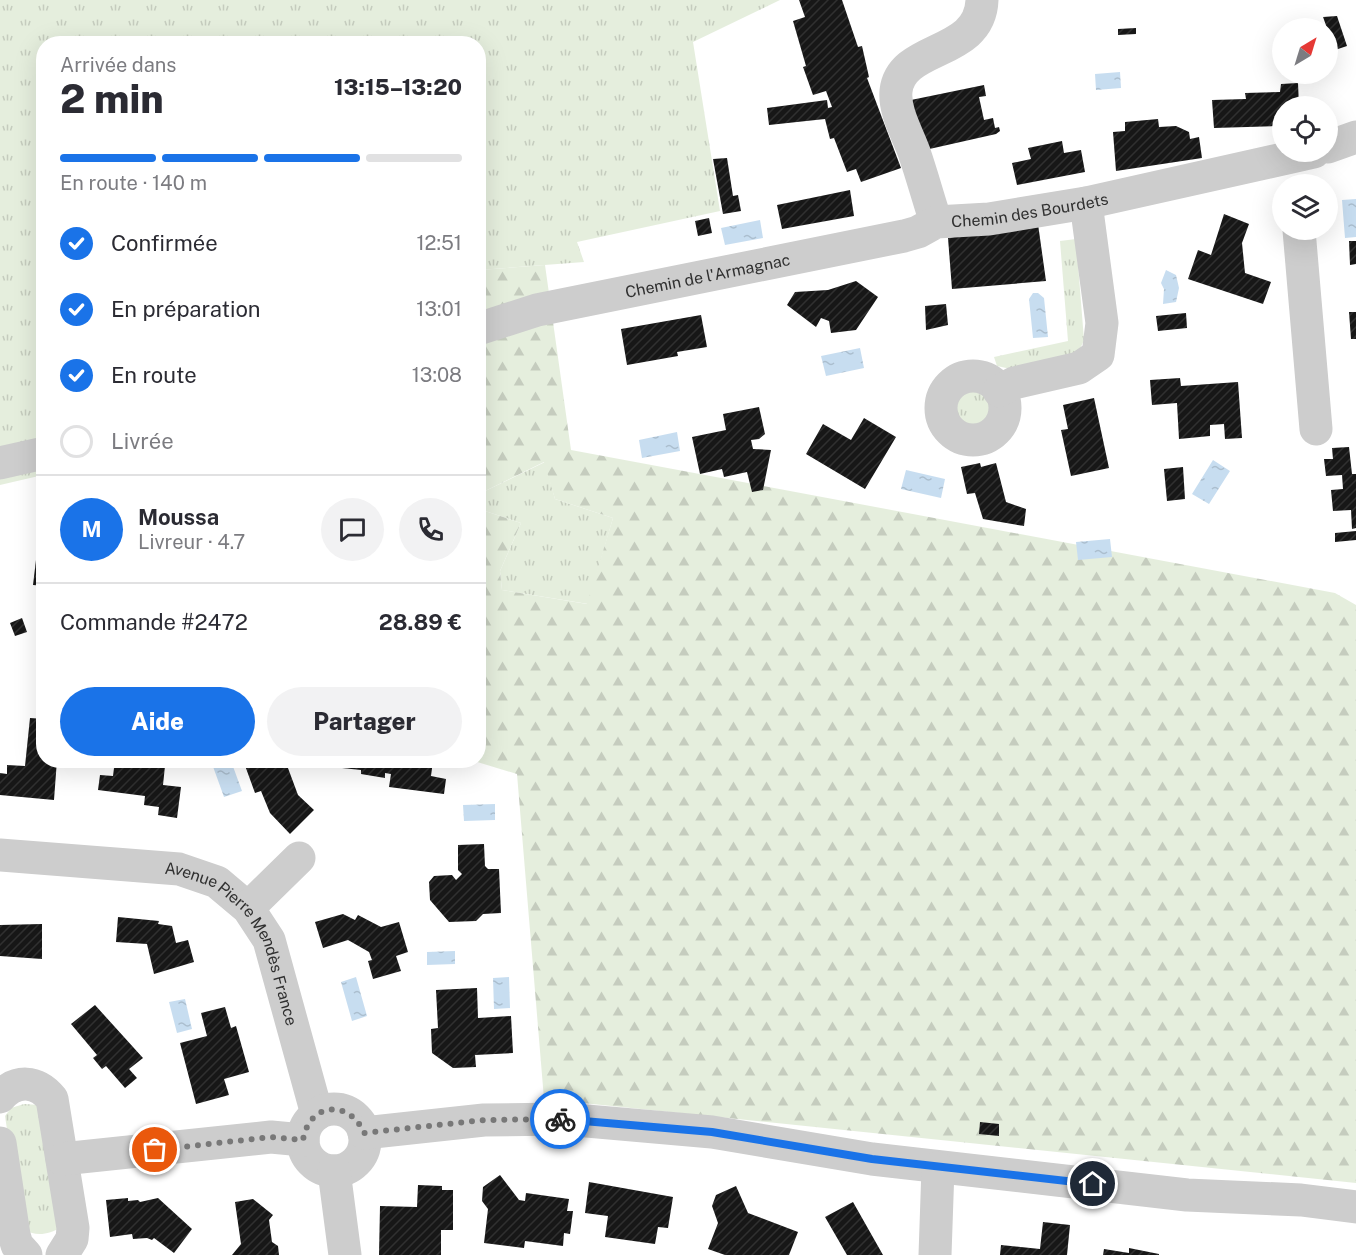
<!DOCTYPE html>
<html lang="fr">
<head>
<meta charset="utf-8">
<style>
	:root { --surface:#fff; --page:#f2f2f3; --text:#2b2b33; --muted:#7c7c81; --line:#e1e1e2; --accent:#1a73e8 }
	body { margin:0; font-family:"Public Sans",sans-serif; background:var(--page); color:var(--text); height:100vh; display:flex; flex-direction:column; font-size:22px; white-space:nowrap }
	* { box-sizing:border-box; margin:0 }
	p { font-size:20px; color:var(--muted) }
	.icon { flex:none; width:33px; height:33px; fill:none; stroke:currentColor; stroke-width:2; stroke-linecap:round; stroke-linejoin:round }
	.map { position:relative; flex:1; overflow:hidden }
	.panel { position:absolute; left:36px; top:36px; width:450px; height:732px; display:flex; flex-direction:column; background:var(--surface); border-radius:24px; box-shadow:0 6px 24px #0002 }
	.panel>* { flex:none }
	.needle { width:39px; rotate:38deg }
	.buttons { position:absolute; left:1272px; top:18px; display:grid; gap:12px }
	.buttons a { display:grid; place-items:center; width:66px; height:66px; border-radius:50%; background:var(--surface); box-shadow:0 6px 24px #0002; font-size:30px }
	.pin { position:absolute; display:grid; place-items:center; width:51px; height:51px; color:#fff; margin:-26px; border:3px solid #fff; border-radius:50%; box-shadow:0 2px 6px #0007 }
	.courier { position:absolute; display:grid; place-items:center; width:60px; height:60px; margin:-30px; border:4px solid #1a73e8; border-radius:50%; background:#fff; color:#222; box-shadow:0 2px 8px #0007 }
	.head em { font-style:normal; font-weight:800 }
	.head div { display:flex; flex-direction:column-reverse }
	.head { display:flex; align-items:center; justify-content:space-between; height:102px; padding:0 24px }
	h1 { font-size:39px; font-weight:800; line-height:45px }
	.bar { display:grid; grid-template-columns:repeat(4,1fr); gap:9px 6px; align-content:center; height:72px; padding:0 24px }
	.bar i { height:8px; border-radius:4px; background:var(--line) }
	.bar .current { background:var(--accent) }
	.bar p { grid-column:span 4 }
	.line { display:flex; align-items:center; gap:15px; padding:0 24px; border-top:2px solid var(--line) }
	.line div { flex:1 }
	.round { display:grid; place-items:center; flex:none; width:63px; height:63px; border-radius:32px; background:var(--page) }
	ol { padding:0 24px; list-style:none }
	li { display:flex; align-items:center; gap:18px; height:66px }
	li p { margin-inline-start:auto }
	li .icon { padding:6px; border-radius:50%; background:var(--accent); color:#fff; stroke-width:4 }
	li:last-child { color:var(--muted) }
	li i { width:33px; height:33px; border:3px solid var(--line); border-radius:50% }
	.cta { display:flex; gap:12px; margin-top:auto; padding:12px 24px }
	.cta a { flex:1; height:69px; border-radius:36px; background:var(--accent); color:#fff; font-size:24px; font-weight:800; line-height:69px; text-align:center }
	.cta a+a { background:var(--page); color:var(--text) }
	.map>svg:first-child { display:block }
	.grass { fill:url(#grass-tufts) }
	.forest { fill:url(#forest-firs) }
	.water { fill:url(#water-ripples) }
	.building { fill:url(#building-hatch) }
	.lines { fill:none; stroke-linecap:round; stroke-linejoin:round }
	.minor { stroke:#cdcdcd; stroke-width:33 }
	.done { stroke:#787878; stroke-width:6; stroke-dasharray:0 10.8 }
	.route { stroke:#1a73e8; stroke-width:8 }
	.labels { text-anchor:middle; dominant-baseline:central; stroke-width:6; stroke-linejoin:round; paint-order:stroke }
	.street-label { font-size:16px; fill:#303030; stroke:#fff }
</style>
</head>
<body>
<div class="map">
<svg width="1356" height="1255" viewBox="0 0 1356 1255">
	<defs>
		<pattern id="grass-tufts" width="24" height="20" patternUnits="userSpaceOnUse" patternTransform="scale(1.5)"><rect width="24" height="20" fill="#e5eedd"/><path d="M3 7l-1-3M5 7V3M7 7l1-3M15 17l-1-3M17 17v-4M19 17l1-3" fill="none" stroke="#c5ccbe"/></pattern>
		<pattern id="forest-firs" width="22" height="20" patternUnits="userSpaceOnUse" patternTransform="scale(1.5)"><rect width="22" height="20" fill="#e5eedd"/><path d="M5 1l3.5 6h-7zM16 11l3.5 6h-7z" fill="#c5ccbe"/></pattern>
		<pattern id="water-ripples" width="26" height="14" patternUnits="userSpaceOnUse" patternTransform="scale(1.5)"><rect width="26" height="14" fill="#c7ddf0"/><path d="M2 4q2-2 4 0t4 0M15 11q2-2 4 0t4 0" fill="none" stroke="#abbece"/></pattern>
		<pattern id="building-hatch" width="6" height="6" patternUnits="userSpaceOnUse" patternTransform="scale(1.5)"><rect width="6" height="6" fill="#171717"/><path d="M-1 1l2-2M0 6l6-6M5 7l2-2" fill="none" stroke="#303030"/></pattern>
	</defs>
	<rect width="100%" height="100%" fill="#fff"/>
	<path class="grass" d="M0,0H780L693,42L720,211L577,242L584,262L479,270L478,44H44L43,475L0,485Z
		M1076,239L1084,340L1077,356L1011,369L997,366L994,357L1068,341L1060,241Z
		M949 407a23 23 0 1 1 46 0a23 23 0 1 1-46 0Z
		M545,462L555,499L613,518L588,604L502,590L500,571L521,523L479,509V494Z
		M24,1104L39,1105L62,1227C47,1235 37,1237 22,1229L5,1116L11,1108Z"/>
	<path class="forest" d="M545,265L571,450L1335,593L1356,605V1183L544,1099L517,774L474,761L478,760L479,509L521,523L500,571L502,590L587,604L613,518L555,499L544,462L479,494V270Z"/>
	<path class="water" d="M1120,72L1121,88L1096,90L1095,74Z
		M1356,199V237L1345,238L1342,200Z
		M760,220L763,238L725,245L721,228Z
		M1166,270L1176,275L1179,288L1176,302L1163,304L1164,289L1161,283Z
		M1033,293H1038L1044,298L1048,337L1033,338L1029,299Z
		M860,348L864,368L826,376L821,356Z
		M677,432L680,451L642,458L639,440Z
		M1213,460L1230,471L1209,504L1192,494Z
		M906,470L945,479L941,498L901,489Z
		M1110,539L1112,557L1078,560L1076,542Z
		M211,761H231L242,791L224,797Z
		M495,804V820L464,821L463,805Z
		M455,951V964L427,965V952Z
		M356,977L367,1016L352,1021L341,982Z
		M509,977L510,1008L494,1009L493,978Z
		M185,999L192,1029L177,1033L169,1002Z"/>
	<path class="building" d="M799,0H842L858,47L862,46L869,77L867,78L901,168L861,182L856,169L847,172L834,138L830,139L825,119L769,125L767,108L827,100L828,108L832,107L826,91L813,95L803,67L806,66L793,21L805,17Z
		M1337,16L1347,46L1335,50L1323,17Z
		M1136,28V34L1118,35V29Z
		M1298,83L1299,106H1282L1281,126L1214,128L1212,100L1246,99L1245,93L1280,92L1281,84Z
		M984,85L986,96L979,97L984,120L993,118L995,128L999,127L1000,131L996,134L925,150L911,100Z
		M1158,119L1159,127L1176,126L1189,132L1190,139L1199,137L1202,158L1116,171L1113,132L1125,131V122Z
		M1062,141L1064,153L1081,150L1085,172L1017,185L1012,163L1031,159L1028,148Z
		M727,158L733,196L738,195L741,211L723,214L713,159Z
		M850,190L854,216L782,229L777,205Z
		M1224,214L1249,224L1242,243L1245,273L1271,282L1263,304L1188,279L1198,250L1211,255Z
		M709,218L712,233L698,236L695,221Z
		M1038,224L1046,281L952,289L948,238Z
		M1349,241H1356V264L1350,265Z
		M856,281L878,297L856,330L831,333L829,321L821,318L816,327L787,305L795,292L828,290Z
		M946,304L948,325L926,330L925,306Z
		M1349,312H1356V339H1351Z
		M1186,313L1187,328L1158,331L1156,316Z
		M701,315L707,347L677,352L678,356L627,365L621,329Z
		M1180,378L1181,386L1238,382L1242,438L1225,439L1224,424L1210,425V436L1179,439L1177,403L1152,405L1150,380Z
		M1094,398L1109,468L1071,476L1061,430L1068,429L1063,405Z
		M759,407L765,434L759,439L751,440L753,449L771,450L763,490L752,492L747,472L724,477L722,469L700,474L692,437L726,430L723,414Z
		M864,418L896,437L865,489L806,454L823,424L851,440Z
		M1349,447L1352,474H1356V528L1352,529L1351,510L1333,511L1331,490L1343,489L1342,475L1326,476L1324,459H1333L1332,448Z
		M980,463L981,467L996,463L1006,502L1026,509L1024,526L983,519L975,493L967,494L961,467Z
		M1183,467L1185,499L1167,501L1164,469Z
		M1356,531V540L1335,542V533Z
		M36,560L44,561V586L33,585Z
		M22,618L27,632L15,636L10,623Z
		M30,718L44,719V760H57L54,800L0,795V773L7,774V765L25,766Z
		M115,760H151L150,764L165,766L163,785L181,787L177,818L158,815L159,807L144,805L145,796L98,790L100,775L113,776Z
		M243,760H285L298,795L314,810L290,834L270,813L261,791L255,793Z
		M343,760L433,761L431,776L446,779L444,794L389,787L391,774L385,773V778L361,774V770L342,768Z
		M484,844L485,866L488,869H499L501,913L483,914L476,921L449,922L430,900L429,882L434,876L452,875L456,880L462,874L458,870V845Z
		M343,914L355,920L358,915L381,927L399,922L408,952L396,956L401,971L373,979L368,961L372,960L369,952L348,940L323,948L315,922Z
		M118,917L159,921L158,924L172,926L176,943L188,940L194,962L154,974L147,944L116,942Z
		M42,924V959L0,956V925Z
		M477,988L478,1018L511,1016L513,1053L475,1055L476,1067L453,1068L432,1053L431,1029L438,1028L436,990Z
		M95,1005L143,1058L129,1069L137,1078L125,1088L106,1066L102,1069L93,1058L97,1055L71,1024Z
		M225,1007L231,1028L236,1026L249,1072L224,1079L229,1095L196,1104L180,1043L207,1036L201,1013Z
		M980,1122L999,1124V1136L979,1134Z
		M500,1175L519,1200L525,1201L526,1193L569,1199L567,1211H573L570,1234L564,1233L563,1246L525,1241L524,1248L484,1243L488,1209L482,1201L483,1187Z
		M589,1182L673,1197L668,1228L658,1227L655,1244L605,1237L608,1216L585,1213Z
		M418,1185L442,1186V1190H453V1230H441V1255H379L380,1206L417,1207Z
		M736,1186L748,1213L798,1232L789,1255H725L708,1249L718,1223L712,1206L716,1195Z
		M128,1198V1201L138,1200L140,1202L158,1198L192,1229L174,1253L154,1238L152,1240L147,1238L133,1239L132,1234L110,1237L106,1200Z
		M253,1199L273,1215L269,1220L272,1242L278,1246L279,1255H232L241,1244L235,1202Z
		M853,1202L883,1255H847L825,1217Z
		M1043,1222L1070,1225L1067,1255H1000L1001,1245L1040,1249Z
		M1129,1248L1159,1254V1255H1103L1104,1249L1129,1253Z"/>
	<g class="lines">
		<g class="minor">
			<path d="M1328,147L1356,137"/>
			<path d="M936,222C928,198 922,175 914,152C907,133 894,111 896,91C901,44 980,57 982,0"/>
			<path d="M1299,230L1316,429"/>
			<path id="s1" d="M478,329L537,310L904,236L918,232L936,222L989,219L1086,203L1314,152"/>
			<circle cx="973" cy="408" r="32"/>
			<path d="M999,391L1014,383L1079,368L1098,355L1102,323L1086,203"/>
			<path d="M0,463L44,453"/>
			<path id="s2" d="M0,855L179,869L217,882L248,908L269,940L317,1114"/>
			<path d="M248,908L299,858"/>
			<path d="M0,1097C16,1079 37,1080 52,1099L73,1228L72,1239L62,1255"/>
			<circle cx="334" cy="1140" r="31"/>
			<path d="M364,1133L484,1120L564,1119L712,1132L872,1159L1187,1195L1301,1200L1356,1207"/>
			<path d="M0,1143L14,1235L17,1245L26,1255"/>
			<path d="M62,1159L271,1137L303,1140"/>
			<path d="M334,1171L345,1255"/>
			<path d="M935,1255L938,1168"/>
		</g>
	</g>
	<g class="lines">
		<path class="done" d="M155,1150L271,1137L303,1140C309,1102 350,1099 364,1133L484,1120L560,1119"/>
		<path class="route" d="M560,1119L712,1132L872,1159L1093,1184"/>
	</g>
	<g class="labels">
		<g class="street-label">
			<text stroke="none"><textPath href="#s1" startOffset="566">Chemin des Bourdets</textPath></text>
			<text stroke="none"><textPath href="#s1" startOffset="236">Chemin de l'Armagnac</textPath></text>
			<text stroke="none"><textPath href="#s2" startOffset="276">Avenue Pierre Mendès France</textPath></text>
		</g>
	</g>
</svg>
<div class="buttons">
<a><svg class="needle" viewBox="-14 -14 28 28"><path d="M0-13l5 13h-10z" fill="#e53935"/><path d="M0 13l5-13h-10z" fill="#7c7c81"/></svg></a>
<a><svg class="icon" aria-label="locate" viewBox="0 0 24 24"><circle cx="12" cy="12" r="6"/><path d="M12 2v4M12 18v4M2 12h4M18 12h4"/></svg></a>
<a><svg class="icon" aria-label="layers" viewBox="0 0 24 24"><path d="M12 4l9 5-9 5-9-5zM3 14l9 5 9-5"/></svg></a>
</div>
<div class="pin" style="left:155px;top:1150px;background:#ea580c"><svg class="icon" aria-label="bag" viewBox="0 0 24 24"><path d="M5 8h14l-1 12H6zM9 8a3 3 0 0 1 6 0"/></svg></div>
<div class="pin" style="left:1093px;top:1184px;background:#1f2937"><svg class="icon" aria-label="home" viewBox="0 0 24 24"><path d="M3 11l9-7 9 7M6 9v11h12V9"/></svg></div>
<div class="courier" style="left:560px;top:1119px"><svg class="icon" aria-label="bike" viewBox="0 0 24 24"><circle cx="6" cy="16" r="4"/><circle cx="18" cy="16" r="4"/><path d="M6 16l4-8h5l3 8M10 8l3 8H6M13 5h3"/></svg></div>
<section class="panel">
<div class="head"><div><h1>2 min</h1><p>Arrivée dans</p></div><em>13:15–13:20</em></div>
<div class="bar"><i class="current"></i><i class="current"></i><i class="current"></i><i></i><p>En route · 140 m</p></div>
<ol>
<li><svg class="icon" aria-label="check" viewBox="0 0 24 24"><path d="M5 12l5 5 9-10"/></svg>Confirmée<p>12:51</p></li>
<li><svg class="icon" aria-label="check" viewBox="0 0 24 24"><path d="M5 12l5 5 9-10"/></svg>En préparation<p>13:01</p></li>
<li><svg class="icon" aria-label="check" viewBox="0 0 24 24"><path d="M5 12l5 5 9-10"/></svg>En route<p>13:08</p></li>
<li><i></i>Livrée</li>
</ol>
<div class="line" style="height:108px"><b class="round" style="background:var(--accent);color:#fff">M</b><div><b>Moussa</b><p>Livreur · 4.7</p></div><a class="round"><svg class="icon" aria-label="chat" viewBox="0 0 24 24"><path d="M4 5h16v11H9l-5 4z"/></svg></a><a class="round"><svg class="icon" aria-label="phone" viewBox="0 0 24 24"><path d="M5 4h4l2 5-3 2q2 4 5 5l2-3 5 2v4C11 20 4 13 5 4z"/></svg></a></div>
<div class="line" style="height:78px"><div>Commande #2472</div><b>28.89 €</b></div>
<div class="cta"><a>Aide</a><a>Partager</a></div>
</section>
</div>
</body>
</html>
